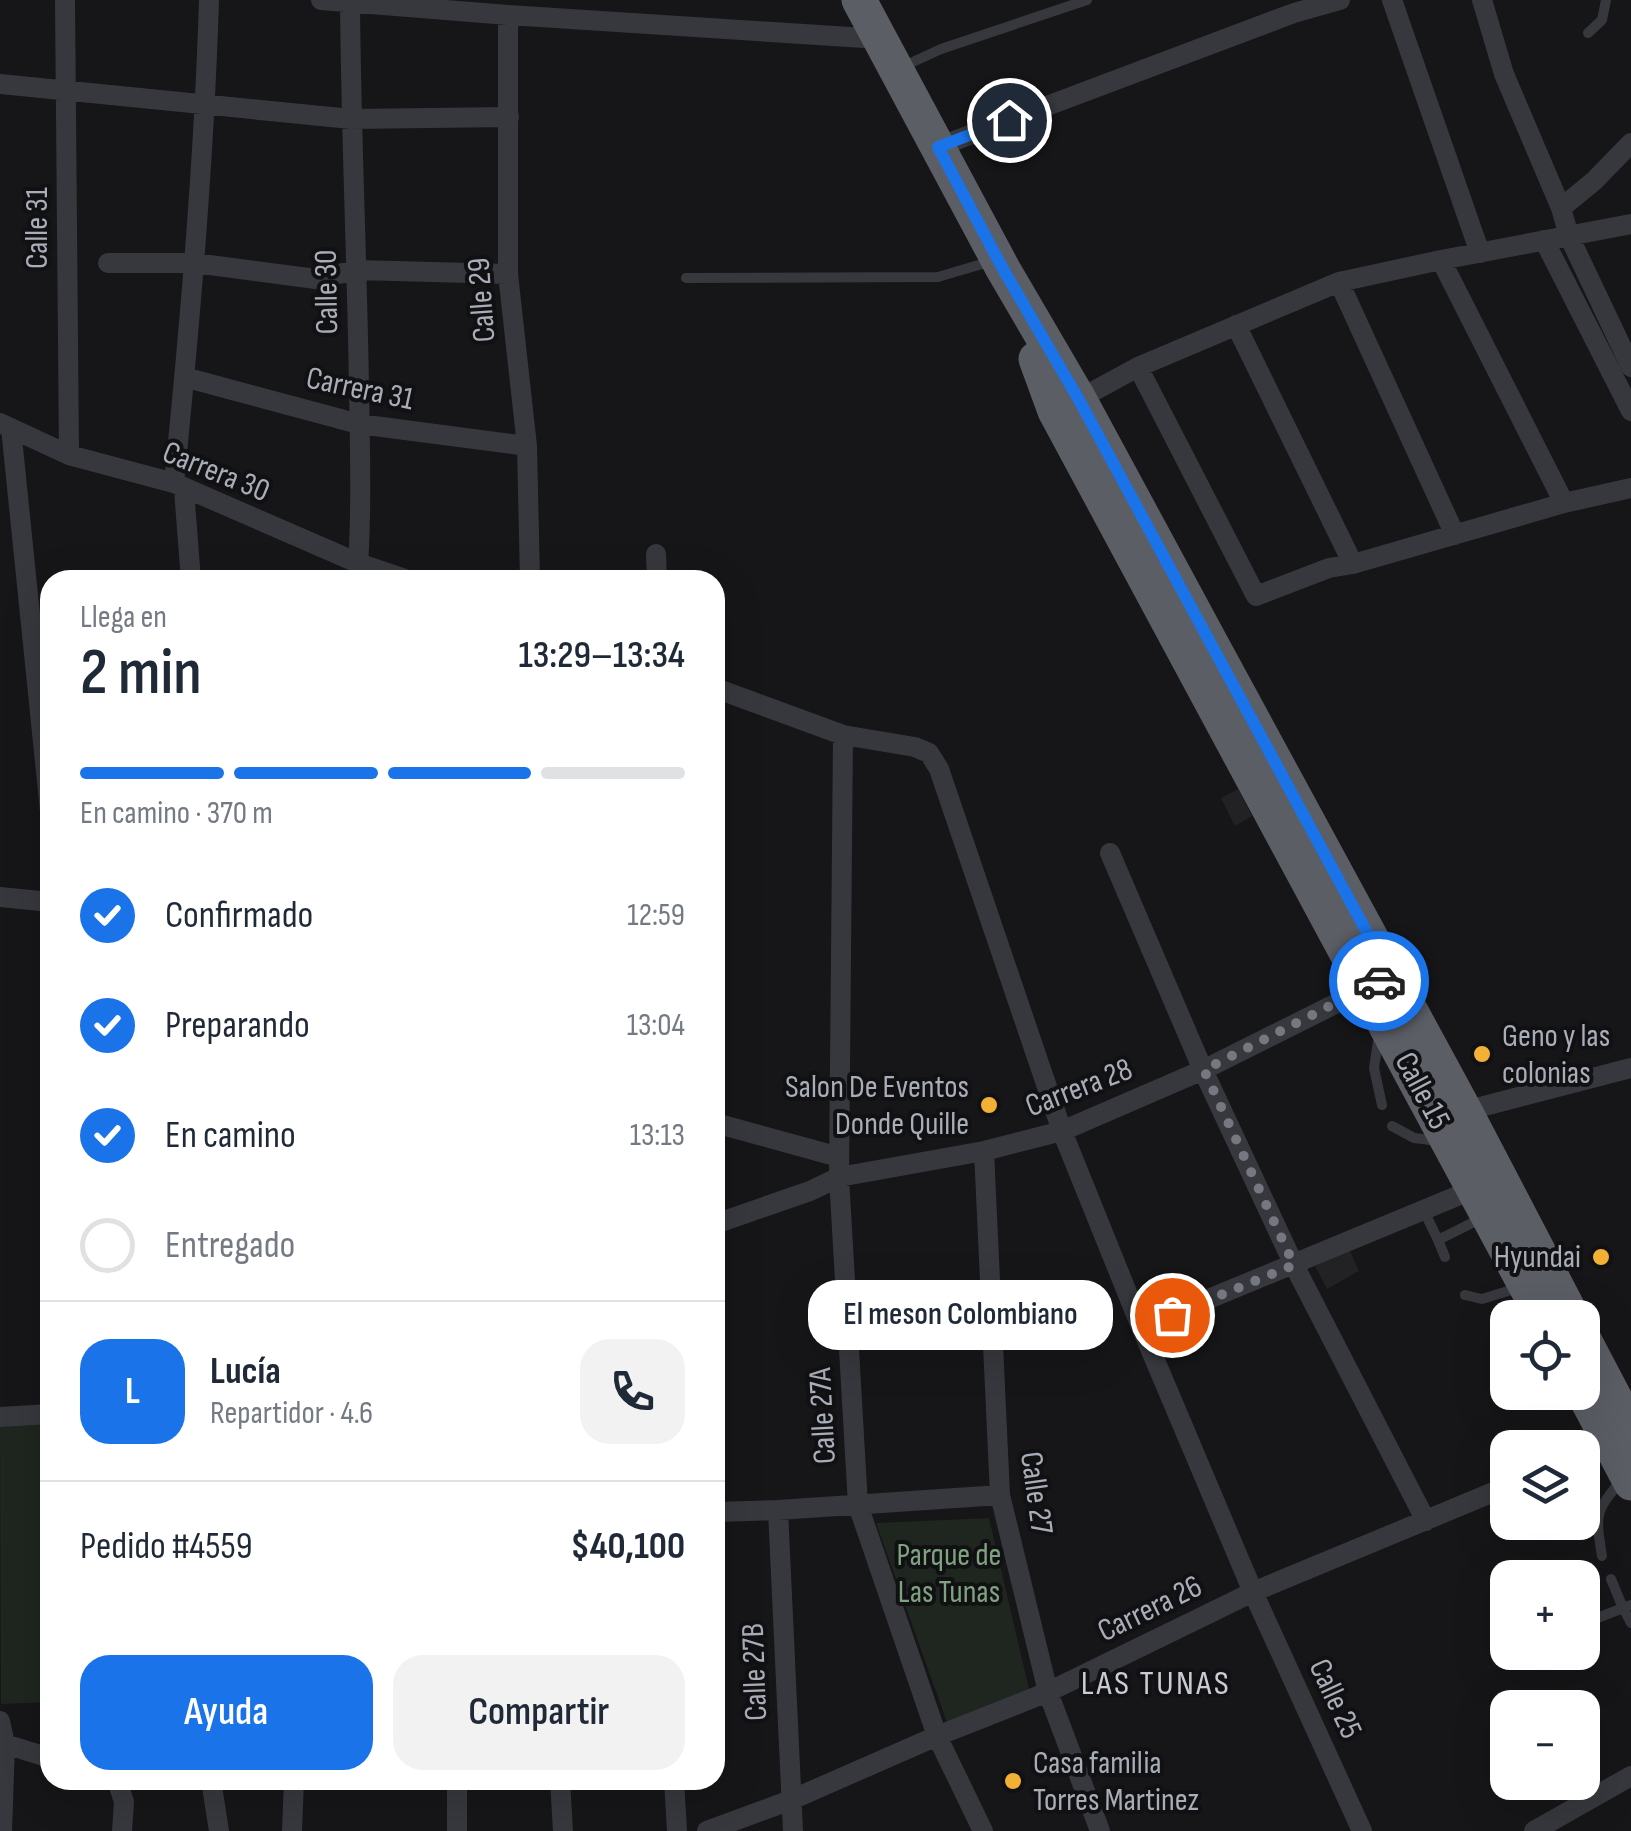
<!DOCTYPE html>
<html lang="es">
<head>
<meta charset="utf-8">
<style>
	:root { --surface:#fff; --page:#f2f2f3; --text:#1f2937; --muted:#747a83; --line:#e0e1e3; --accent:#1a73e8 }
	body { margin:0; font-family:"Sofia Sans Condensed",sans-serif; background:var(--page); color:var(--text); height:100vh; display:flex; flex-direction:column; font-size:38px; white-space:nowrap }
	* { box-sizing:border-box; margin:0 }
	p { font-size:32px; color:var(--muted) }
	.icon { flex:none; width:55px; height:55px; fill:none; stroke:currentColor; stroke-width:2; stroke-linecap:round; stroke-linejoin:round }
	.map { position:relative; flex:1; overflow:hidden }
	.details { position:absolute; left:40px; top:570px; width:685px; height:1220px; display:flex; flex-direction:column; background:var(--surface); border-radius:30px; box-shadow:0 10px 40px #0002 }
	.details>* { flex:none }
	.controls { position:absolute; left:1490px; top:1300px; display:grid; gap:20px }
	.controls a { display:grid; place-items:center; width:110px; height:110px; border-radius:20px; background:var(--surface); box-shadow:0 10px 40px #0002; font-size:50px }
	.pin { position:absolute; display:grid; place-items:center; width:85px; height:85px; color:#fff; margin:-42px; border:5px solid #fff; border-radius:50%; box-shadow:0 2px 10px #0007 }
	.courier { position:absolute; display:grid; place-items:center; width:100px; height:100px; margin:-50px; border:8px solid #1a73e8; border-radius:50%; background:#fff; color:#222; box-shadow:0 2px 12px #0007 }
	.bubble { position:absolute; height:70px; border-radius:30px; background:var(--surface); box-shadow:0 10px 40px #0002; font-size:32px; font-weight:600; line-height:70px; text-align:center }
	.headline em { font-style:normal; font-weight:600 }
	.headline div { display:flex; flex-direction:column-reverse }
	.headline { display:flex; align-items:center; justify-content:space-between; height:170px; padding:0 40px }
	h1 { font-size:65px; font-weight:600; line-height:75px }
	.bar { display:grid; grid-template-columns:repeat(4,1fr); gap:15px 10px; align-content:center; height:120px; padding:0 40px }
	.bar i { height:12px; border-radius:8px; background:var(--line) }
	.bar .selected { background:var(--accent) }
	.bar p { grid-column:span 4 }
	.line { display:flex; align-items:center; gap:25px; padding:0 40px; border-top:2px solid var(--line) }
	.line div { flex:1 }
	.round { display:grid; place-items:center; flex:none; width:105px; height:105px; border-radius:30px; background:var(--page) }
	ol { padding:0 40px; list-style:none }
	li { display:flex; align-items:center; gap:30px; height:110px }
	li p { margin-inline-start:auto }
	li .icon { padding:10px; border-radius:50%; background:var(--accent); color:#fff; stroke-width:4 }
	li:last-child { color:var(--muted) }
	li i { width:55px; height:55px; border:5px solid var(--line); border-radius:50% }
	.action { display:flex; gap:20px; margin-top:auto; padding:20px 40px }
	.action a { flex:1; height:115px; border-radius:30px; background:var(--accent); color:#fff; font-size:40px; font-weight:600; line-height:115px; text-align:center }
	.action a+a { background:var(--page); color:var(--text) }
	.map>svg:first-child { display:block }
	.built { fill:#222225 }
	.green { fill:#1e261f }
	.lines { fill:none; stroke-linecap:round; stroke-linejoin:round }
	.service { stroke:#37383d; stroke-width:10 }
	.minor { stroke:#37383d; stroke-width:20 }
	.trunk { stroke:#5b5e65; stroke-width:35 }
	.done { stroke:#757880; stroke-width:10; stroke-dasharray:0 18 }
	.route { stroke:#1a73e8; stroke-width:12 }
	.poi-dot { fill:#f2b134; stroke:#111113; stroke-width:4 }
	.labels { text-anchor:middle; dominant-baseline:central; stroke-width:8; stroke-linejoin:round; paint-order:stroke }
	.street-label { font-size:32px; fill:#a8adb8; stroke:#111113 }
	.poi-label { font-size:32px; fill:#a8adb8; stroke:#111113; text-anchor:start }
	.park-label { font-size:32px; fill:#7fa381; stroke:#111113 }
	.neighbourhood-label { font-size:35px; letter-spacing:2.5px; fill:#c9ccd4; stroke:#111113 }
</style>
</head>
<body>
<div class="map">
<svg width="1631" height="1831" viewBox="0 0 1631 1831">
	<rect width="100%" height="100%" fill="#161618"/>
	<path class="built" d="M1238,789L1252,816L1235,826L1221,798Z
		M1349,1249L1359,1271L1327,1289L1315,1266Z"/>
	<path class="green" d="M50,1421V1702L1,1704L0,1427Z
		M989,1518L1029,1689L949,1728L876,1523Z"/>
	<g class="lines">
		<path class="service" d="M1588,33L1602,20L1606,0
			M902,67L941,49L1087,0
			M686,278L938,277L992,261
			M1379,1035L1374,1068L1382,1105
			M1392,1126L1414,1138L1438,1141
			M1424,1211L1438,1240
			M1445,1257L1438,1240L1482,1218
			M1465,1295L1482,1299L1521,1287
			M1602,1556C1595,1513 1595,1512 1623,1478
			M1611,1579L1623,1608L1631,1605
			M1582,1624L1623,1608L1631,1623"/>
		<path class="minor" d="M65,0L69,455
			M321,0L508,15L880,39
			M1392,0L1480,253
			M1482,0L1504,74L1561,208L1569,236L1631,367
			M350,3C351,131 357,259 359,388C360,451 362,517 357,580
			M508,15V274L527,446L530,580
			M0,84L351,119L509,117
			M938,147L1294,13L1340,0
			M1561,208L1594,181L1631,143
			M1544,240L1631,411
			M1441,260L1564,503
			M108,263H195L316,279L357,270L508,274
			M1339,282L1455,535
			M1236,325L1353,564
			M1138,367L1256,596L1329,568L1353,564L1564,503L1631,488
			M184,377L359,424L527,446
			M1070,404L1138,367L1339,282L1441,260L1631,224
			M0,423L69,455L174,483L358,563L408,580
			M11,428L50,811
			M174,483C190,322 204,162 209,0
			M184,490L191,580
			M656,554L657,580
			M715,688L843,735L915,747L929,753L939,769L1062,1131L1141,1327L1253,1592L1362,1831
			M843,735L839,1177L858,1505L937,1736L983,1831
			M1110,853L1203,1070L1294,1265L1426,1521
			M0,897L50,902
			M1465,1111L1631,1068
			M715,1123L839,1157
			M984,1151L1000,1495L1048,1692L1100,1831
			M715,1224L810,1191L839,1177L984,1151L1062,1131L1203,1070L1375,984
			M1141,1327L1479,1187
			M0,1417L50,1414
			M1581,1448L1612,1426
			M778,1510L793,1831
			M715,1512L778,1510L1000,1495
			M0,1721L5,1744L2,1831
			M5,1744L50,1758
			M117,1780L124,1802L122,1831
			M211,1780L219,1831
			M457,1780V1831
			M560,1780L563,1831
			M674,1780L677,1831
			M292,1831L294,1780
			M707,1831L791,1800L937,1736L1048,1692L1253,1592L1508,1486
			M1534,1831L1631,1776"/>
		<path class="trunk" d="M859,0L1003,269L1079,399L1212,645L1465,1111L1573,1318
			M1036,359L1055,411L1543,1318
			M1582,1336L1631,1429
			M1582,1390L1631,1483"/>
	</g>
	<g class="lines">
		<path class="done" d="M1172,1315L1294,1265L1204,1070L1379,981"/>
		<path class="route" d="M1009,120L938,147L1003,269L1079,400L1390,975L1379,981"/>
	</g>
	<g class="poi-dot">
		<circle cx="1482" cy="1054" r="10"/>
		<circle cx="989" cy="1105" r="10"/>
		<circle cx="1601" cy="1257" r="10"/>
		<circle cx="1013" cy="1781" r="10"/>
	</g>
	<g class="labels">
		<g class="street-label">
			<text transform="translate(37 228) rotate(-90)">Calle 31</text>
			<text transform="translate(327 292) rotate(-91)">Calle 30</text>
			<text transform="translate(482 300) rotate(-94)">Calle 29</text>
			<text transform="translate(360 389) rotate(12)">Carrera 31</text>
			<text transform="translate(216 472) rotate(22)">Carrera 30</text>
			<text transform="translate(1079 1088) rotate(-21)">Carrera 28</text>
			<text transform="translate(1422 1091) rotate(62)">Calle 15</text>
			<text transform="translate(823 1416) rotate(-93)">Calle 27A</text>
			<text transform="translate(1036 1493) rotate(82)">Calle 27</text>
			<text transform="translate(1150 1609) rotate(-26)">Carrera 26</text>
			<text transform="translate(755 1672) rotate(-92)">Calle 27B</text>
			<text transform="translate(1335 1699) rotate(65)">Calle 25</text>
		</g>
		<g class="poi-label">
			<text x="1502" y="1036">Geno y las<tspan x="1502" dy="37">colonias</tspan></text>
			<text x="969" y="1087" text-anchor="end">Salon De Eventos<tspan x="969" dy="37">Donde Quille</tspan></text>
			<text x="1581" y="1257" text-anchor="end">Hyundai</text>
			<text x="1033" y="1763">Casa familia<tspan x="1033" dy="37">Torres Martinez</tspan></text>
		</g>
		<g class="park-label">
			<text x="949" y="1555">Parque de<tspan x="949" dy="37">Las Tunas</tspan></text>
		</g>
		<g class="neighbourhood-label">
			<text x="1156" y="1683">LAS TUNAS</text>
		</g>
	</g>
</svg>
<div class="controls">
<a><svg class="icon" aria-label="locate" viewBox="0 0 24 24"><circle cx="12" cy="12" r="6"/><path d="M12 2v4M12 18v4M2 12h4M18 12h4"/></svg></a>
<a><svg class="icon" aria-label="layers" viewBox="0 0 24 24"><path d="M12 4l9 5-9 5-9-5zM3 14l9 5 9-5"/></svg></a>
<a>+</a>
<a>−</a>
</div>
<div class="pin" style="left:1172px;top:1315px;background:#ea580c"><svg class="icon" aria-label="bag" viewBox="0 0 24 24"><path d="M5 8h14l-1 12H6zM9 8a3 3 0 0 1 6 0"/></svg></div>
<div class="pin" style="left:1009px;top:120px;background:#1f2937"><svg class="icon" aria-label="home" viewBox="0 0 24 24"><path d="M3 11l9-7 9 7M6 9v11h12V9"/></svg></div>
<div class="courier" style="left:1379px;top:981px"><svg class="icon" aria-label="car" viewBox="0 0 24 24"><path d="M5 17H2v-5l4-1 3-4h7l3 4 3 1v5h-3M9 17h6M6 11h13"/><circle cx="7" cy="17" r="2"/><circle cx="17" cy="17" r="2"/></svg></div>
<div class="bubble" style="left:808px;top:1280px;width:305px">El meson Colombiano</div>
<section class="details">
<div class="headline"><div><h1>2 min</h1><p>Llega en</p></div><em>13:29–13:34</em></div>
<div class="bar"><i class="selected"></i><i class="selected"></i><i class="selected"></i><i></i><p>En camino · 370 m</p></div>
<ol>
<li><svg class="icon" aria-label="check" viewBox="0 0 24 24"><path d="M5 12l5 5 9-10"/></svg>Confirmado<p>12:59</p></li>
<li><svg class="icon" aria-label="check" viewBox="0 0 24 24"><path d="M5 12l5 5 9-10"/></svg>Preparando<p>13:04</p></li>
<li><svg class="icon" aria-label="check" viewBox="0 0 24 24"><path d="M5 12l5 5 9-10"/></svg>En camino<p>13:13</p></li>
<li><i></i>Entregado</li>
</ol>
<div class="line" style="height:180px"><b class="round" style="background:var(--accent);color:#fff">L</b><div><b>Lucía</b><p>Repartidor · 4.6</p></div><a class="round"><svg class="icon" aria-label="phone" viewBox="0 0 24 24"><path d="M5 4h4l2 5-3 2q2 4 5 5l2-3 5 2v4C11 20 4 13 5 4z"/></svg></a></div>
<div class="line" style="height:130px"><div>Pedido #4559</div><b>$40,100</b></div>
<div class="action"><a>Ayuda</a><a>Compartir</a></div>
</section>
</div>
</body>
</html>
